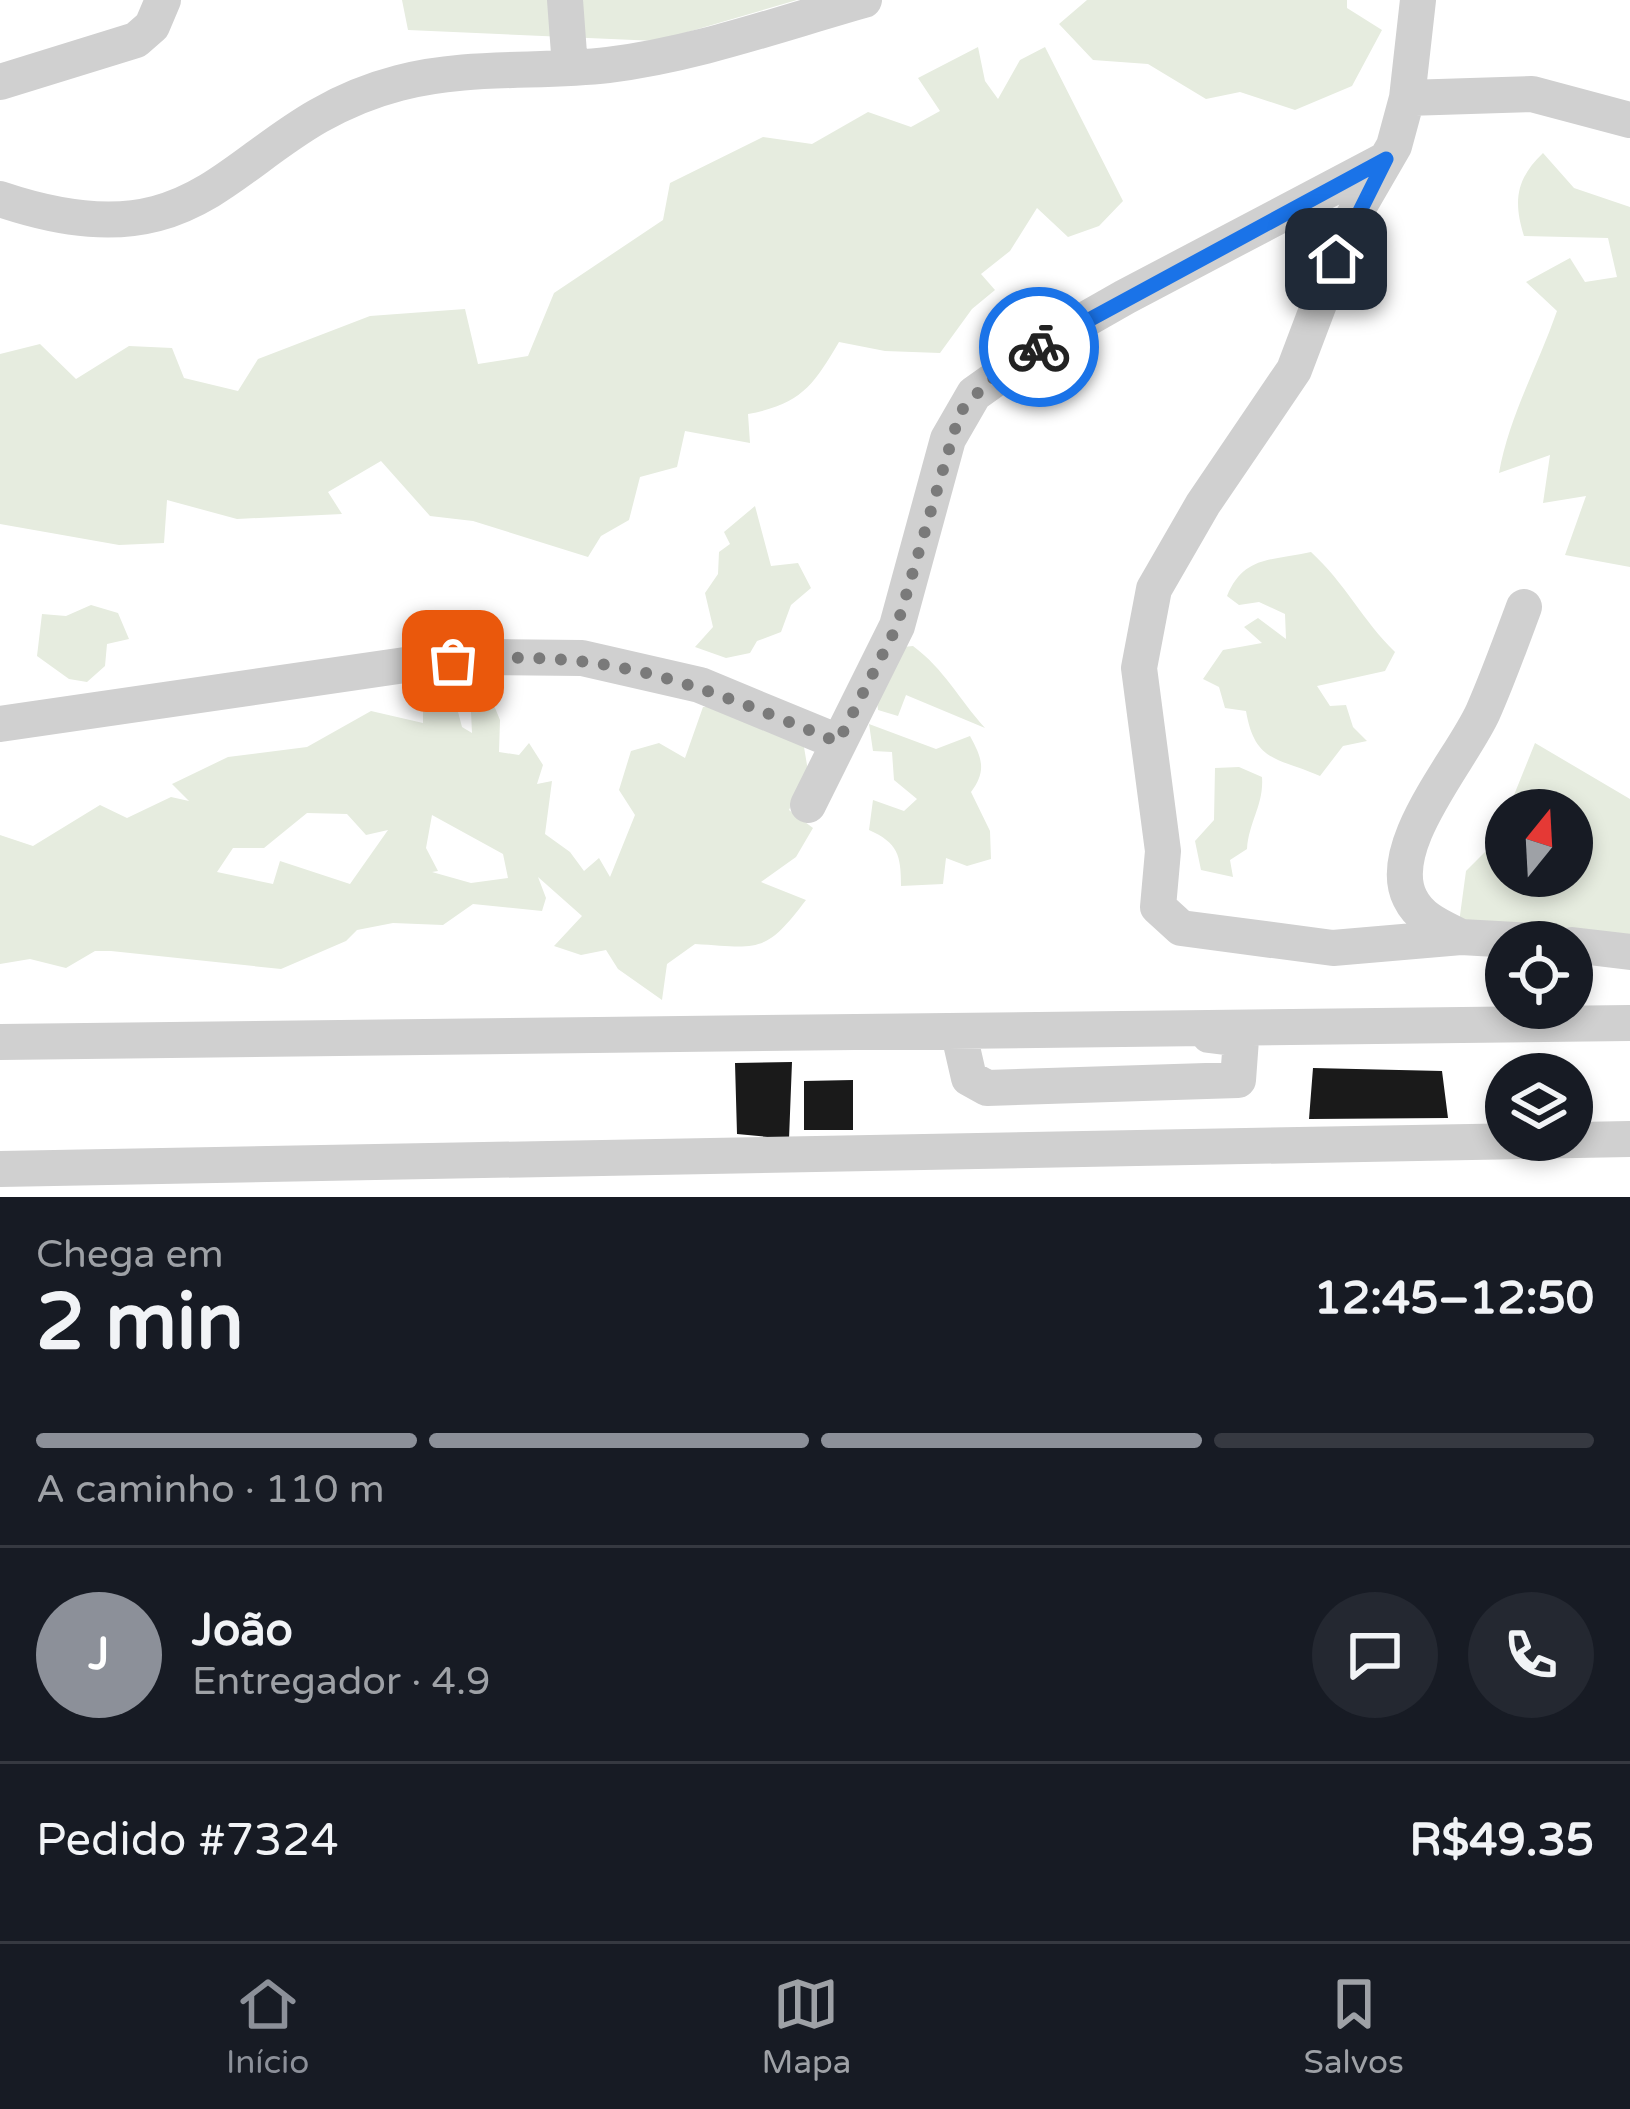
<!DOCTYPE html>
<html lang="pt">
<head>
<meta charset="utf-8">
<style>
	:root { --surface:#171b24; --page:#242831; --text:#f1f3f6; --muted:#9ea1a6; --line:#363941; --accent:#8c9099 }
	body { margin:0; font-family:"Varela Round",sans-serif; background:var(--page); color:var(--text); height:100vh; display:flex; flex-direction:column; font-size:45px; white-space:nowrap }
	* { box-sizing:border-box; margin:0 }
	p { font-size:39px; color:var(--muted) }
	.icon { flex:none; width:66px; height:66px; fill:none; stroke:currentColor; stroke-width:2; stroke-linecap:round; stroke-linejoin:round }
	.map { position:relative; height:1197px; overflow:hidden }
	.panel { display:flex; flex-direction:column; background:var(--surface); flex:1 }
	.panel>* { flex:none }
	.needle { width:78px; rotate:18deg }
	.fabs { position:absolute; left:1485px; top:789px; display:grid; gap:24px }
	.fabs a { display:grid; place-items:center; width:108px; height:108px; border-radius:50%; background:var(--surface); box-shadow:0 6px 18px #0003; font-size:60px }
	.pin { position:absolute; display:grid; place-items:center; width:102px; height:102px; color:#fff; margin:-51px; border-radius:24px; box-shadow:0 6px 18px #0006 }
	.courier { position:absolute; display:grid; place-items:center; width:120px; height:120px; margin:-60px; border:9px solid #1a73e8; border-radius:50%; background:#fff; color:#222; box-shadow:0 3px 15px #0007 }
	.headline em { font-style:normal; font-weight:700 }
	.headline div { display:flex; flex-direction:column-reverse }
	.headline { display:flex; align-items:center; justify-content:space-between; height:204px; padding:0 36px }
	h1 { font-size:78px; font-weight:700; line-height:90px }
	.bar { display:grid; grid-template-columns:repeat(4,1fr); gap:18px 12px; align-content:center; height:144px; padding:0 36px }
	.bar i { height:15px; border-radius:9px; background:var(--line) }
	.bar .on { background:var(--accent) }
	.bar p { grid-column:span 4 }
	.line { display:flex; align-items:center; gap:30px; padding:0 36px; border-top:3px solid var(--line) }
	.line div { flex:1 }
	.round { display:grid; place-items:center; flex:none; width:126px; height:126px; border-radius:63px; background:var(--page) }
	.tab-bar { display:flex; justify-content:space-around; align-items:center; height:168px; border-top:3px solid var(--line); background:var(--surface); font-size:33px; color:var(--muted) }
	.tab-bar a { display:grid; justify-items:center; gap:6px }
	.tab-bar .on { color:var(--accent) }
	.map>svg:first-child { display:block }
	.green { fill:#e6ecdf; fill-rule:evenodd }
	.building { fill:#1a1a1a }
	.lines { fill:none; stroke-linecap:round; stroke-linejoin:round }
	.minor { stroke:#d0d0d0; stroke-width:36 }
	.done { stroke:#7a7a7a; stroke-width:12; stroke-dasharray:0 21.6 }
	.route { stroke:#1a73e8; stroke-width:15 }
</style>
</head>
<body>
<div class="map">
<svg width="1630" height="1197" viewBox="0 0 1630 1197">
	<rect width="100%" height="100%" fill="#fff"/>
	<path class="green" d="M402,0H797L657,41L408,30Z
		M1087,0H1347V8L1382,30L1352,86L1295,110L1240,92L1206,99L1148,64L1093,60L1059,24Z
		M978,47L985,81L998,99L1020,60L1045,47L1123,201L1099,226L1068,237L1037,208L1010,251L981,274L995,290L972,309L940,353L885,351L839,342C813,386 801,404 748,414L750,443L685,431L677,467L640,477L629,520L601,536L588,557L473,521L430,516L381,461L328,492L342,514L237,519L167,500L164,543L119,545L0,524V354L40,344L76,379L129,346L172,348L184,378L238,391L258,359L370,316L465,309L478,364L528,356L554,293L663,220L670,183L763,137L812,144L868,112L911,127L940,111L918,78Z
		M1543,153L1574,188L1630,207V567L1565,555L1586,496L1543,503L1550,455L1499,473C1509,416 1538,366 1557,311L1526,282L1570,258L1585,282L1617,277L1608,238L1524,236C1513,201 1516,179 1543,153Z
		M755,506L771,566L798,563L811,588L791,605L781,632L757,641L750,653L726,658L695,647L713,627L705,593L718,574L719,552L730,544L724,532Z
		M1311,552C1345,583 1363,621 1395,652L1385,671L1317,686L1330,706L1346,705L1353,727L1367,741L1343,746L1320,776C1277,757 1255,763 1246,711L1225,708L1219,687L1203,679L1223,650L1262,643L1244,627L1258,618L1286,639L1285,614L1259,602L1239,605L1227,596C1244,555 1272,561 1311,552Z
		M91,605L118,613L129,639L107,644L105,666L87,682L69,679L37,656L42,614L66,616Z
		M913,646C944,669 959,699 985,728L906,695L898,716L878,710L875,685L893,648Z
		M493,703L500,720L499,752L519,755L529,743L543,765L537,784L552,781L545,834L570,852L584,871L599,858L610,877L635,815L619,790L631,751L659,743L685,758L703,707H725L804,747L808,771L789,810L813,828L796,857L761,882L806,900C765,954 760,948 695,944L667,964L662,1000L618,969L606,950L581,955L554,946L582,916L538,877L546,898L542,911L473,904L443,925L393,923L357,930L346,941L281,969L111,951H95L66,968L30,959L0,964V835L33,846L100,805L127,818L171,797L189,801L172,784L228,757L307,747L371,711L423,723V705L457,708L462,727L472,733L471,712ZM307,813L347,814L366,835L388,830L350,884L280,861L273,884L217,872L233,848H264ZM432,815L503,854L508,878L471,883L432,872L438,871L426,848Z
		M869,724L936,749L970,736C982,758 987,771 971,792L990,831L991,859L967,866L946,858L943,884L901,886C901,855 898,843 869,830L873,800L904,811L917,799L894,780L892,752L873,751Z
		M1535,743L1630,799V940L1458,930L1466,871L1490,847L1506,815V876H1572V810H1508Z
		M1239,767L1262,777C1264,805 1249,821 1247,849L1230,860L1233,877L1201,870L1195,841L1214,820L1215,768Z"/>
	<path class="building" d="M792,1062L789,1139L737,1134L735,1063Z
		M1313,1068L1442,1071L1448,1118L1309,1119Z
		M853,1080V1130H804V1081Z"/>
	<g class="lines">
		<path class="minor" d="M565,0L570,67
			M1418,0L1407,98L1394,146L1350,222L1294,370L1203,504L1154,589L1139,668L1163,851L1158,907L1181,928L1333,948L1461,937L1550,942
			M0,82L136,40L152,26L163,0
			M1407,98L1532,94L1630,120
			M0,199C220,273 228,127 399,83C467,65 539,73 608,65C696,54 779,24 864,0
			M0,724L412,664L494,657L582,658L700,685L838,742
			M808,805L897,626L948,439L974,394L1053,338L1125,297L1385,160
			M1461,937C1441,927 1420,919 1410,898C1384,846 1462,759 1483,712C1498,678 1511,642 1524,607
			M1572,945L1630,952
			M0,1042L1630,1023
			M961,1043L969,1078L987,1088L1238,1080L1241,1039L1209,1035
			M0,1169L1630,1139"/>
	</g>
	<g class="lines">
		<path class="done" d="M453,661C609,646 699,685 838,742L897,626L960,412L988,382L1039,347"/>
		<path class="route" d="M1039,347L1386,159L1336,259"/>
	</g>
</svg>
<div class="fabs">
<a><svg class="needle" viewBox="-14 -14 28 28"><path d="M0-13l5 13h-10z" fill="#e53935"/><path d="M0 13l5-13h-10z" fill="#9ea1a6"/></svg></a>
<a><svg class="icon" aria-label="locate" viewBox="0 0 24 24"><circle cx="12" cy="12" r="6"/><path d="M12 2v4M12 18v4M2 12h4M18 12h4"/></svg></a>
<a><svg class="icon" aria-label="layers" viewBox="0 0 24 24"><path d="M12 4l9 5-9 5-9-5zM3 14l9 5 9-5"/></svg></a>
</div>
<div class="pin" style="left:453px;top:661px;background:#ea580c"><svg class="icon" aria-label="bag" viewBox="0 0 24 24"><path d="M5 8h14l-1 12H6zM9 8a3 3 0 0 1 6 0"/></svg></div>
<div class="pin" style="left:1336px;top:259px;background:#1f2937"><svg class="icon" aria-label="home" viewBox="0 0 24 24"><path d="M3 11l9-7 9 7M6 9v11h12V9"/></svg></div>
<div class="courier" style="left:1039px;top:347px"><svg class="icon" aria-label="bike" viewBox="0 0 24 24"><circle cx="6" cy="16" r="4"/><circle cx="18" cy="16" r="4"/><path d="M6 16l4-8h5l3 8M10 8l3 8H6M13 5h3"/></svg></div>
</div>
<section class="panel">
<div class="headline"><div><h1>2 min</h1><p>Chega em</p></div><em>12:45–12:50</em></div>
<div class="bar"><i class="on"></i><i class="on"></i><i class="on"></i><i></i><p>A caminho · 110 m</p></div>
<div class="line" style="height:216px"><b class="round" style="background:var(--accent);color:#fff">J</b><div><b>João</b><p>Entregador · 4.9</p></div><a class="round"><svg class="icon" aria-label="chat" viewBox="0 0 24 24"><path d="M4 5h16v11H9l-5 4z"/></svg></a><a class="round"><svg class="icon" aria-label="phone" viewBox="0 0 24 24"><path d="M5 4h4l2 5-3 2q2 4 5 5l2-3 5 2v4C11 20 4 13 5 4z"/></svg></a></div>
<div class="line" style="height:156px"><div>Pedido #7324</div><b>R$49.35</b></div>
</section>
<nav class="tab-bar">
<a class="on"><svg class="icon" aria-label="home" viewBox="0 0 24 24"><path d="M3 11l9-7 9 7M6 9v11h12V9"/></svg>Início</a>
<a><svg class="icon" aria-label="map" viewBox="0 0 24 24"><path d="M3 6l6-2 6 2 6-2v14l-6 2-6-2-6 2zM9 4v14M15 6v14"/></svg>Mapa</a>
<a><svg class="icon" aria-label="saved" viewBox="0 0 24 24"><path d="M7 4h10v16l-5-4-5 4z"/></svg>Salvos</a>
</nav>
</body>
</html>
